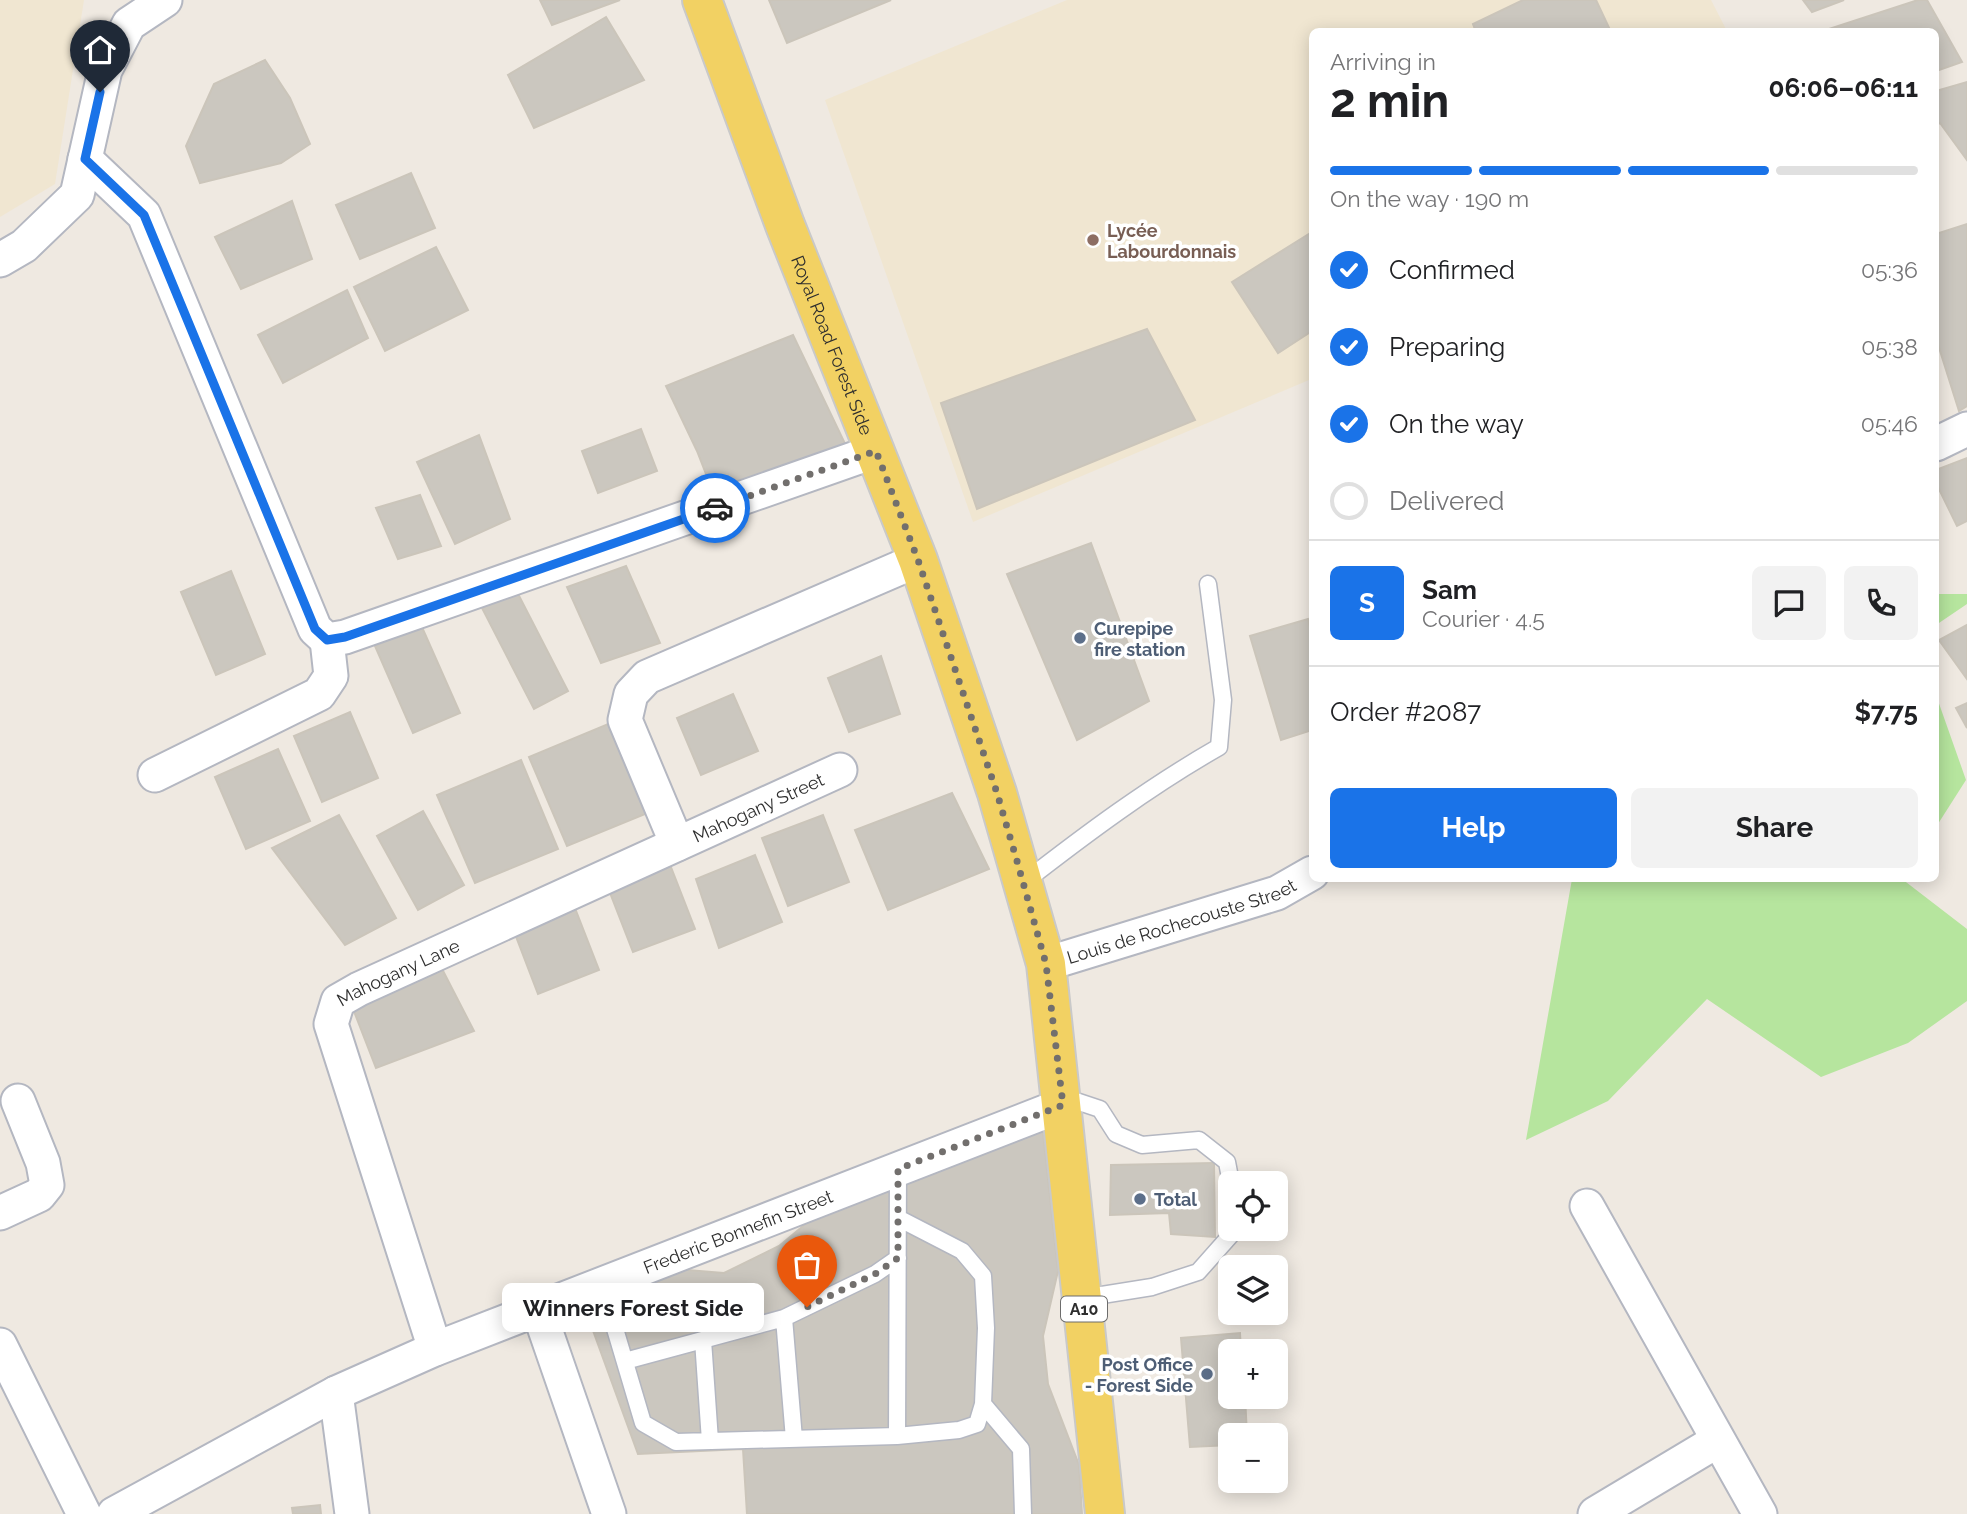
<!DOCTYPE html>
<html lang="en">
<head>
<meta charset="utf-8">
<style>
	:root { --surface:#fff; --page:#f2f2f2; --text:#202124; --muted:#757577; --line:#e0e0e0; --accent:#1a73e8 }
	body { margin:0; font-family:Raleway,sans-serif; background:var(--page); color:var(--text); height:100vh; display:flex; flex-direction:column; font-size:26px; white-space:nowrap }
	* { box-sizing:border-box; margin:0 }
	p { font-size:23px; color:var(--muted) }
	.icon { flex:none; width:38px; height:38px; fill:none; stroke:currentColor; stroke-width:2; stroke-linecap:round; stroke-linejoin:round }
	.map { position:relative; flex:1; overflow:hidden }
	.panel { position:absolute; left:1309px; top:28px; width:630px; height:854px; display:flex; flex-direction:column; background:var(--surface); border-radius:10px; box-shadow:0 4px 18px #0003 }
	.panel>* { flex:none }
	.controls { position:absolute; left:1218px; top:1171px; display:grid; gap:14px }
	.controls a { display:grid; place-items:center; width:70px; height:70px; border-radius:10px; background:var(--surface); box-shadow:0 4px 18px #0003; font-size:35px }
	.pin { position:absolute; display:grid; place-items:center; width:60px; height:60px; color:#fff; margin:-72px -30px; border-radius:50% 50% 50% 0; rotate:-45deg; box-shadow:0 0 7px #0007 }
	.pin .icon { rotate:45deg }
	.courier { position:absolute; display:grid; place-items:center; width:70px; height:70px; margin:-35px; border:5px solid #1a73e8; border-radius:50%; background:#fff; color:#222; box-shadow:0 2px 9px #0007 }
	.bubble { position:absolute; height:49px; border-radius:10px; background:var(--surface); box-shadow:0 4px 18px #0003; font-size:23px; font-weight:700; line-height:49px; text-align:center }
	.overview em { font-style:normal; font-weight:700 }
	.overview div { display:flex; flex-direction:column-reverse }
	.overview { display:flex; align-items:center; justify-content:space-between; height:119px; padding:0 21px }
	h1 { font-size:46px; font-weight:700; line-height:52px }
	.bar { display:grid; grid-template-columns:repeat(4,1fr); gap:10px 7px; align-content:center; height:84px; padding:0 21px }
	.bar i { height:9px; border-radius:5px; background:var(--line) }
	.bar .selected { background:var(--accent) }
	.bar p { grid-column:span 4 }
	.line { display:flex; align-items:center; gap:18px; padding:0 21px; border-top:2px solid var(--line) }
	.line div { flex:1 }
	.round { display:grid; place-items:center; flex:none; width:74px; height:74px; border-radius:10px; background:var(--page) }
	ol { padding:0 21px; list-style:none }
	li { display:flex; align-items:center; gap:21px; height:77px }
	li p { margin-inline-start:auto }
	li .icon { padding:7px; border-radius:50%; background:var(--accent); color:#fff; stroke-width:4 }
	li:last-child { color:var(--muted) }
	li i { width:38px; height:38px; border:4px solid var(--line); border-radius:50% }
	.cta { display:flex; gap:14px; margin-top:auto; padding:14px 21px }
	.cta a { flex:1; height:80px; border-radius:10px; background:var(--accent); color:#fff; font-size:28px; font-weight:700; line-height:80px; text-align:center }
	.cta a+a { background:var(--page); color:var(--text) }
	.map>svg:first-child { display:block }
	.education { fill:#f0e6d1 }
	.green { fill:#b6e59e }
	.building { fill:#cbc7bf; stroke:#cbc5ba; stroke-width:2 }
	.lines { fill:none; stroke-linecap:round; stroke-linejoin:round }
	.service-casing { stroke:#b4b7c1; stroke-width:19 }
	.minor-casing { stroke:#b4b7c1; stroke-width:37 }
	.primary-casing { stroke:#c9c9c9; stroke-width:42 }
	.service { stroke:#fff; stroke-width:16 }
	.minor { stroke:#fff; stroke-width:33 }
	.primary { stroke:#f2d163; stroke-width:38 }
	.done { stroke:#726f6d; stroke-width:7; stroke-dasharray:0 12.6 }
	.route { stroke:#1a73e8; stroke-width:9 }
	.education-dot { fill:#8d6e63; stroke:#fff; stroke-width:2.5 }
	.service-dot { fill:#5c6f8a; stroke:#fff; stroke-width:2.5 }
	.labels { text-anchor:middle; dominant-baseline:central; stroke-width:7; stroke-linejoin:round; paint-order:stroke }
	.shield { fill:#fff; stroke:#6d6d6d; stroke-width:2 }
	.shield-label { font-size:16px; font-weight:bold; fill:#2e2e2e }
	.education-label { font-size:18px; font-weight:bold; fill:#785e54; stroke:#fff; text-anchor:start }
	.street-label { font-size:18px; fill:#2e2e2e; stroke:#fff }
	.service-label { font-size:18px; font-weight:bold; fill:#4e5e75; stroke:#fff; text-anchor:start }
</style>
</head>
<body>
<div class="map">
<svg width="1967" height="1514" viewBox="0 0 1967 1514">
	<rect width="100%" height="100%" fill="#efe9e1"/>
	<path class="education" d="M0,0H84L55,184L0,217Z
		M1067,0H1711L1727,31L1312,32V385L1309,380L973,522L825,100Z"/>
	<path class="green" d="M1936,594H1967V604L1936,625Z
		M1936,695L1966,780L1936,827Z
		M1572,879H1902L1967,929V1001L1908,1043L1821,1077L1707,999L1608,1101L1526,1140Z"/>
	<path class="building" d="M540,0H620L552,25Z
		M769,0H891L787,43Z
		M1523,0H1596L1611,32H1476L1473,24Z
		M1803,0H1844L1812,12Z
		M1918,0H1927L1962,62L1936,71V32L1826,30Z
		M606,17L644,80L534,128L508,75Z
		M265,60L290,98L310,144L281,163L200,183L186,146L214,84Z
		M1967,82V160L1940,123L1936,125V91Z
		M411,173L435,228L360,259L336,205Z
		M292,201L312,259L241,289L215,237Z
		M1967,224V406L1959,411L1936,338V234Z
		M1312,232V331L1278,353L1232,282Z
		M436,247L468,310L385,351L354,287Z
		M347,290L368,338L283,383L258,335Z
		M1147,329L1195,420L977,509L941,403Z
		M793,335L848,450L715,497L697,451L666,386Z
		M641,429L657,471L598,493L582,451Z
		M479,435L510,519L455,544L417,462Z
		M1967,458V521L1957,526L1936,483V470Z
		M420,495L441,546L398,559L376,508Z
		M1091,543L1149,701L1077,740L1007,574Z
		M626,566L660,643L601,663L567,587Z
		M231,571L265,654L216,675L181,592Z
		M516,590L568,691L534,709L482,608Z
		M1308,619L1312,635V730L1281,740L1250,636Z
		M421,625L460,713L413,733L375,646Z
		M1967,625V679L1939,640Z
		M881,656L900,714L849,732L828,678Z
		M733,694L758,751L701,775L677,718Z
		M1967,703V728L1956,708Z
		M350,712L378,778L322,802L294,736Z
		M613,722L650,812L567,846L529,757Z
		M278,749L310,821L246,849L215,777Z
		M521,760L558,849L475,883L437,795Z
		M952,793L989,869L888,910L855,830Z
		M423,811L464,885L418,910L377,836Z
		M339,815L396,918L345,945L272,848Z
		M823,815L849,882L788,906L762,838Z
		M755,855L782,922L719,948L696,879Z
		M669,862L695,929L633,952L607,885Z
		M573,903L599,970L538,994L512,926Z
		M440,965L474,1031L376,1068L350,1001Z
		M1042,1123L1058,1271L1043,1336L1048,1384L1079,1465L1082,1514H747L743,1449L638,1454L583,1303L675,1269L724,1273L779,1246L832,1202Z
		M1214,1163L1215,1237L1171,1234L1169,1213L1110,1215L1111,1165Z
		M1240,1333L1241,1351H1230V1396H1245L1247,1435H1230V1445L1190,1447L1181,1338Z
		M320,1505L321,1514H293L292,1508Z"/>
	<g class="lines">
		<defs>
			<path id="service" d="M1023,883C1086,834 1149,787 1219,747L1223,700L1208,584
				M1061,1096L1100,1109L1116,1134L1142,1145L1199,1140L1227,1162L1231,1183
				M602,1285L643,1423L676,1442L897,1436L898,1169
				M1083,1298L1152,1287L1198,1272L1237,1228
				M784,1318L794,1439
				M703,1340L710,1441
				M625,1361L784,1318L875,1274L898,1258
				M983,1404L1021,1449L1023,1514
				M897,1436L959,1430L977,1424L983,1404L986,1328L983,1276L962,1251L898,1218"/>
			<g id="minor">
				<path d="M85,159L144,215L315,629L327,640L345,637L876,451"/>
				<path d="M0,260L24,246L77,195L105,70L129,24L165,0"/>
				<path d="M1936,444L1967,429"/>
				<path d="M155,775L319,694L331,676L327,640"/>
				<path d="M677,844L625,720L631,694L647,677L918,560"/>
				<path id="s1" d="M1046,964L1277,893L1312,873"/>
				<path d="M1587,1206L1760,1514"/>
				<path d="M0,1213L39,1195L47,1185L43,1163L18,1101"/>
				<path d="M538,1309L609,1514"/>
				<path d="M0,1345L84,1514"/>
				<path id="s2" d="M435,1349L331,1024L338,1001L359,989L840,770"/>
				<path d="M336,1393L352,1514"/>
				<path id="s3" d="M114,1514L336,1393L435,1349L1063,1105"/>
				<path d="M1595,1514L1717,1441"/>
			</g>
			<g id="primary">
				<path id="s4" d="M702,0L785,225L918,560L997,793L1046,964L1105,1514"/>
			</g>
		</defs>
		<use href="#service" class="service-casing"/>
		<use href="#minor" class="minor-casing"/>
		<use href="#primary" class="primary-casing"/>
		<use href="#service" class="service"/>
		<use href="#minor" class="minor"/>
		<use href="#primary" class="primary"/>
	</g>
	<g class="lines">
		<path class="done" d="M715,508L876,451L918,560L997,793L1017,861L1046,964L1063,1105L898,1169V1258L875,1274L807,1307"/>
		<path class="route" d="M100,92L85,159L144,215L315,629L327,640L345,637L715,508"/>
	</g>
	<circle class="education-dot" cx="1093" cy="240" r="7"/>
	<g class="service-dot">
		<circle cx="1080" cy="638" r="7"/>
		<circle cx="1140" cy="1199" r="7"/>
		<circle cx="1207" cy="1374" r="7"/>
	</g>
	<g class="labels">
		<rect class="shield" x="1061" y="1296.5" width="46" height="25" rx="5"/>
		<g class="shield-label">
			<text x="1084" y="1309">A10</text>
		</g>
		<g class="education-label">
			<text x="1107" y="230">Lycée<tspan x="1107" dy="21">Labourdonnais</tspan></text>
		</g>
		<g class="street-label">
			<text stroke="none"><textPath href="#s4" startOffset="369">Royal Road Forest Side</textPath></text>
			<text stroke="none"><textPath href="#s2" startOffset="828">Mahogany Street</textPath></text>
			<text stroke="none"><textPath href="#s1" startOffset="142">Louis de Rochecouste Street</textPath></text>
			<text stroke="none"><textPath href="#s2" startOffset="432">Mahogany Lane</textPath></text>
			<text stroke="none"><textPath href="#s3" startOffset="686">Frederic Bonnefin Street</textPath></text>
		</g>
		<g class="service-label">
			<text x="1094" y="628">Curepipe<tspan x="1094" dy="21">fire station</tspan></text>
			<text x="1154" y="1199">Total</text>
			<text x="1193" y="1364" text-anchor="end">Post Office<tspan x="1193" dy="21">- Forest Side</tspan></text>
		</g>
	</g>
</svg>
<div class="controls">
<a><svg class="icon" aria-label="locate" viewBox="0 0 24 24"><circle cx="12" cy="12" r="6"/><path d="M12 2v4M12 18v4M2 12h4M18 12h4"/></svg></a>
<a><svg class="icon" aria-label="layers" viewBox="0 0 24 24"><path d="M12 4l9 5-9 5-9-5zM3 14l9 5 9-5"/></svg></a>
<a>+</a>
<a>−</a>
</div>
<div class="pin" style="left:807px;top:1307px;background:#ea580c"><svg class="icon" aria-label="bag" viewBox="0 0 24 24"><path d="M5 8h14l-1 12H6zM9 8a3 3 0 0 1 6 0"/></svg></div>
<div class="pin" style="left:100px;top:92px;background:#1f2937"><svg class="icon" aria-label="home" viewBox="0 0 24 24"><path d="M3 11l9-7 9 7M6 9v11h12V9"/></svg></div>
<div class="courier" style="left:715px;top:508px"><svg class="icon" aria-label="car" viewBox="0 0 24 24"><path d="M5 17H2v-5l4-1 3-4h7l3 4 3 1v5h-3M9 17h6M6 11h13"/><circle cx="7" cy="17" r="2"/><circle cx="17" cy="17" r="2"/></svg></div>
<div class="bubble" style="left:502px;top:1283px;width:262px">Winners Forest Side</div>
<section class="panel">
<div class="overview"><div><h1>2 min</h1><p>Arriving in</p></div><em>06:06–06:11</em></div>
<div class="bar"><i class="selected"></i><i class="selected"></i><i class="selected"></i><i></i><p>On the way · 190 m</p></div>
<ol>
<li><svg class="icon" aria-label="check" viewBox="0 0 24 24"><path d="M5 12l5 5 9-10"/></svg>Confirmed<p>05:36</p></li>
<li><svg class="icon" aria-label="check" viewBox="0 0 24 24"><path d="M5 12l5 5 9-10"/></svg>Preparing<p>05:38</p></li>
<li><svg class="icon" aria-label="check" viewBox="0 0 24 24"><path d="M5 12l5 5 9-10"/></svg>On the way<p>05:46</p></li>
<li><i></i>Delivered</li>
</ol>
<div class="line" style="height:126px"><b class="round" style="background:var(--accent);color:#fff">S</b><div><b>Sam</b><p>Courier · 4.5</p></div><a class="round"><svg class="icon" aria-label="chat" viewBox="0 0 24 24"><path d="M4 5h16v11H9l-5 4z"/></svg></a><a class="round"><svg class="icon" aria-label="phone" viewBox="0 0 24 24"><path d="M5 4h4l2 5-3 2q2 4 5 5l2-3 5 2v4C11 20 4 13 5 4z"/></svg></a></div>
<div class="line" style="height:91px"><div>Order #2087</div><b>$7.75</b></div>
<div class="cta"><a>Help</a><a>Share</a></div>
</section>
</div>
</body>
</html>
